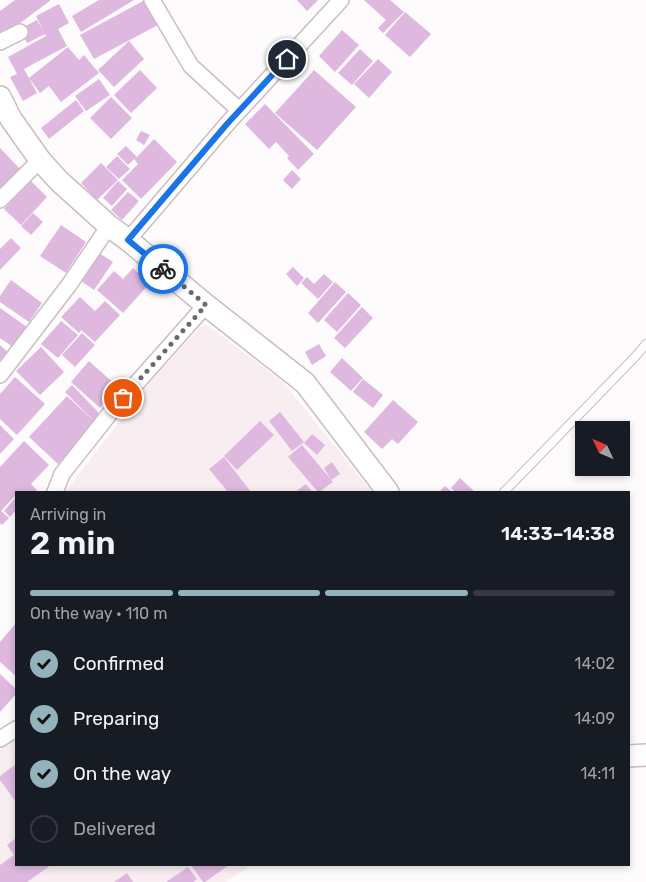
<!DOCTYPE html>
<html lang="en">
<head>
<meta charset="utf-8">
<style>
	:root { --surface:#171b24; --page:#20242c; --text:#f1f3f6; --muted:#9ea1a6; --line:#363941; --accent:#92b3bc }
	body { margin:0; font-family:Rubik,sans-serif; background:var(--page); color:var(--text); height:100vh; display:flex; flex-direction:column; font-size:19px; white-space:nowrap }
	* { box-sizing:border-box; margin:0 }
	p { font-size:16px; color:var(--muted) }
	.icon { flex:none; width:28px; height:28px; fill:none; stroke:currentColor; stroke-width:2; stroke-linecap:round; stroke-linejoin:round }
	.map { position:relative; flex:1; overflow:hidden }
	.sheet { position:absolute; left:15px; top:491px; width:615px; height:375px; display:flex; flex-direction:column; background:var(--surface); border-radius:0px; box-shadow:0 2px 8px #0003 }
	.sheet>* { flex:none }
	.needle { width:32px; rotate:314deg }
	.fabs { position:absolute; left:575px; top:421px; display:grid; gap:10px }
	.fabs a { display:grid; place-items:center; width:55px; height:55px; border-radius:0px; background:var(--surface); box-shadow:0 2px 8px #0003; font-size:25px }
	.pin { position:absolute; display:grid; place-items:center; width:42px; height:42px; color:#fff; margin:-21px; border:2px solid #fff; border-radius:50%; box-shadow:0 1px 5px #0007 }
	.courier { position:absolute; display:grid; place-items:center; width:50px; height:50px; margin:-25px; border:4px solid #1a73e8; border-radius:50%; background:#fff; color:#222; box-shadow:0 1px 6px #0007 }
	.summary em { font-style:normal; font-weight:600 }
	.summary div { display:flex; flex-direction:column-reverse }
	.summary { display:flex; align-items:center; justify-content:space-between; height:85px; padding:0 15px }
	h1 { font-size:32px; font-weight:600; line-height:38px }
	.bar { display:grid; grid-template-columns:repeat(4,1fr); gap:8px 5px; align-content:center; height:60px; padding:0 15px }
	.bar i { height:6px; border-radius:4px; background:var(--line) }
	.bar .active { background:var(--accent) }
	.bar p { grid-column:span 4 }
	ol { padding:0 15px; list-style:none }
	li { display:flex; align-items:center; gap:15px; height:55px }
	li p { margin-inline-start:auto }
	li .icon { padding:5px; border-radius:50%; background:var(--accent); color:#111; stroke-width:4 }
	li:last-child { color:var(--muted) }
	li i { width:28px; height:28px; border:2px solid var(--line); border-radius:50% }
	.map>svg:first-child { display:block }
	.built { fill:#f8edf1 }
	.building { fill:#deb8df }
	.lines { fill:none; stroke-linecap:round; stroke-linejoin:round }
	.lane-casing { stroke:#cdbcc2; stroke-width:10 }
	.street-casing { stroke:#cdbcc2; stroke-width:18 }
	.secondary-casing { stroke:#cdbcc2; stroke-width:24 }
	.lane { stroke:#fff; stroke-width:8 }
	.street { stroke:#fff; stroke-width:15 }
	.secondary { stroke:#fff; stroke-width:21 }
	.done { stroke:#6c6769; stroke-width:5; stroke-dasharray:0 9 }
	.route { stroke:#1a73e8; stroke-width:6 }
</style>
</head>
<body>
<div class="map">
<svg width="646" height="882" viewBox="0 0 646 882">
	<rect width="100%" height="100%" fill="#fefbfc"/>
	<path class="built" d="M204,323L282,381L372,492H65L150,382Z
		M16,740V865H251L226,882H0V750Z"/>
	<path class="building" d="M15,0H51L0,38V11Z
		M99,0H134L81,32L72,16Z
		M145,0L158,25L94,59L80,35Z
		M297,0H318L307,11Z
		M364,0H390L404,12L383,33L378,28L386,20Z
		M59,4L69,23L58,29L67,46L24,69L37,93L23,101L10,77L17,74L8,57L46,36L45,34L27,43L20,29L37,20L44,32L36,16Z
		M405,12L431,34L410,57L385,35Z
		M342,30L359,45L335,72L319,56Z
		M129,41L144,59L114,87L98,70Z
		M68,47L79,60L84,55L99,73L61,102L49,86L40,93L29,78Z
		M360,49L373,61L352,85L338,73Z
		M378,59L392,72L369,98L354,84Z
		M140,70L157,88L131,113L114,95Z
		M314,70L356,107L317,150L275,113Z
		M99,79L110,95L86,111L75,96Z
		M111,97L132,118L111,139L90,118Z
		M76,100L84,111L49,139L41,128Z
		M265,104L314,154L298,170L287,158L289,156L276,142L269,149L245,124Z
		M141,131L150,135L144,145L136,140Z
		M154,139L177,162L141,199L122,180L138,164L134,159L128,165L117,154L126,146L137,157Z
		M0,148L20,169L0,189Z
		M117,156L130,169L119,179L106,167Z
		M101,163L118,180L97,200L81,183Z
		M292,170L301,179L292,189L283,180Z
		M31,181L47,197L21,225L4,209Z
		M118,181L127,189L112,206L103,198Z
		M128,192L139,201L122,220L111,210Z
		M33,213L43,222L31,235L21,226Z
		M61,225L86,242L66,273L40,256Z
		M11,238L21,248L0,270V249Z
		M99,253L113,262L94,290L81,281Z
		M293,267L304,278L297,286L286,274Z
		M133,268L150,283L123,313L97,290L114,271L123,279Z
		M324,274L333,282L318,299L301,283L307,277L314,284Z
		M11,280L42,303L29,322L0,302V296Z
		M335,282L346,292L318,323L308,313Z
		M348,293L361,305L337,332L324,320Z
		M80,297L95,311L105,301L120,315L95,342L81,330L79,333L61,317Z
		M362,307L373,318L345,348L334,338Z
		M0,308L27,327L13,347L0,338Z
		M61,321L78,335L58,358L41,344Z
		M82,333L95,345L75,367L62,355Z
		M319,344L326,356L312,365L305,352Z
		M0,345L11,355L0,367Z
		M41,347L64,372L40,395L16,371Z
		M342,358L363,378L351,391L330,372Z
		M89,361L118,387L100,408L71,382Z
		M15,377L45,404L17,435L0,419V394Z
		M363,379L383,395L373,408L353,392Z
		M72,385L101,415L94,421L65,392Z
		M67,396L96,423L58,464L29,437Z
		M393,400L418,422L398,444L392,439L382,449L364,432Z
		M280,412L304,442L292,451L269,421Z
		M260,421L274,435L237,470L224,456Z
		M0,425L14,439L0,454Z
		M312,434L325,445L317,455L304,443Z
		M24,441L49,465L31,484L37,490L35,492H16V495L1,511L9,518L2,525L0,523V467Z
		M302,445L333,482L319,492H318L288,457Z
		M224,457L251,492H228L209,469Z
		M332,462L340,474L331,480L324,468Z
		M460,478L475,492H455L451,488Z
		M306,484L312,492H295Z
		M445,486L452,492H439Z
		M16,497V510L10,517L4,511Z
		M16,623V676L0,662V642Z
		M0,674L16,689V694L0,712Z
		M16,764V802L0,780V776Z
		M16,838V865H51L27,882H0V865L14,855L7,845Z
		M191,865H229L205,882H203Z
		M188,867L197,879L193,882H166Z
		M127,873L133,882H114Z"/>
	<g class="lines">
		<defs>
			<path id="lane" d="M504,492L634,358L646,344"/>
			<path id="street" d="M152,0L191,66L239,110
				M0,42L20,32
				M0,200L40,160
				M128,240L227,124L341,0
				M0,375L69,285L109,226
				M55,492L62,474L111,412L206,305
				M0,739L16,729"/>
			<path id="secondary" d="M0,97L11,119L40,160L59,181L109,226L128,240L206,305L305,383L388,492
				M629,756L646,755"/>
		</defs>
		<use href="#lane" class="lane-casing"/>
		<use href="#street" class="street-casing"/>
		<use href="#secondary" class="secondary-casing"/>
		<use href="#lane" class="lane"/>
		<use href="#street" class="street"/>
		<use href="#secondary" class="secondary"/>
	</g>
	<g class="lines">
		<path class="done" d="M123,398L206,305L163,269"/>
		<path class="route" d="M163,269L128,240L227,124L287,59"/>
	</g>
</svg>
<div class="fabs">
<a><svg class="needle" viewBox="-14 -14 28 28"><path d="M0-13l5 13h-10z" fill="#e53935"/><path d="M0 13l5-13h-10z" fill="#9ea1a6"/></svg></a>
</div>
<div class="pin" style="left:123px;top:398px;background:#ea580c"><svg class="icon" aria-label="bag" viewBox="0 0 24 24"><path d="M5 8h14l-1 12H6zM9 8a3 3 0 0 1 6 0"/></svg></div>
<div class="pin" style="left:287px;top:59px;background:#1f2937"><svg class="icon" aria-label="home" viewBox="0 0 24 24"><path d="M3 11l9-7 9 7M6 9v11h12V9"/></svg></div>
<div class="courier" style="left:163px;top:269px"><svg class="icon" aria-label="bike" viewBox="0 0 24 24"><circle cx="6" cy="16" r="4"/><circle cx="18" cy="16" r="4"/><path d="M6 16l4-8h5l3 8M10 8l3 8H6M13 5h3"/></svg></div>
<section class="sheet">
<div class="summary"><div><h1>2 min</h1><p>Arriving in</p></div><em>14:33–14:38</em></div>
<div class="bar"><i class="active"></i><i class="active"></i><i class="active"></i><i></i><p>On the way · 110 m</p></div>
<ol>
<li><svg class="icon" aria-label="check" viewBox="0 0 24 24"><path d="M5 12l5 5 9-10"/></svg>Confirmed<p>14:02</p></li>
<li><svg class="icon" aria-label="check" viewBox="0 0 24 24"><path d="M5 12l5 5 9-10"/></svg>Preparing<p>14:09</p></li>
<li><svg class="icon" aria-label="check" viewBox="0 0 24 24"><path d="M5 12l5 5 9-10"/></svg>On the way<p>14:11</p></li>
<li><i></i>Delivered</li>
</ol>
</section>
</div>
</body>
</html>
